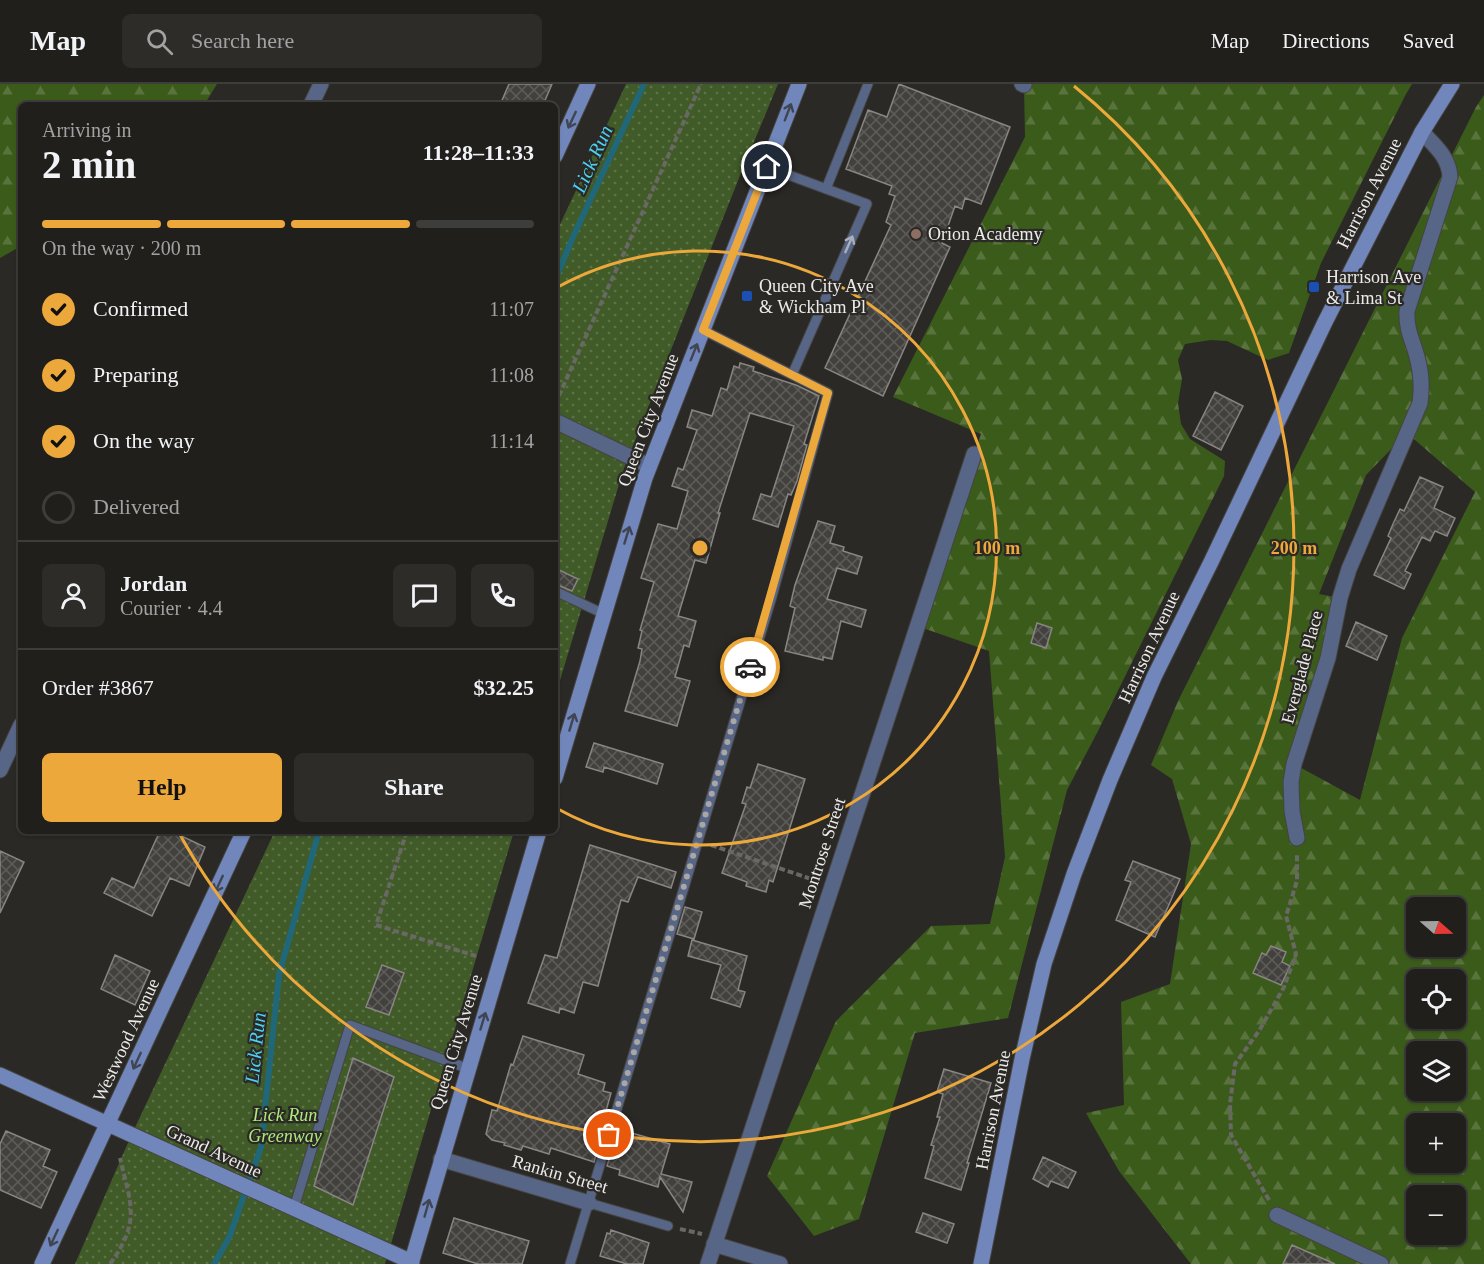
<!DOCTYPE html>
<html lang="en">
<head>
<meta charset="utf-8">
<style>
	:root { --surface:#201f1c; --page:#2d2c29; --text:#f1f3f6; --muted:#a2a2a3; --line:#3d3d3b; --accent:#eda83b }
	body { margin:0; font-family:"Times New Roman",serif; background:var(--page); color:var(--text); height:100vh; display:flex; flex-direction:column; font-size:22px; white-space:nowrap }
	* { box-sizing:border-box; margin:0 }
	p { font-size:20px; color:var(--muted) }
	.icon { flex:none; width:33px; height:33px; fill:none; stroke:currentColor; stroke-width:2; stroke-linecap:round; stroke-linejoin:round }
	.map { position:relative; flex:1; overflow:hidden }
	.sheet { position:absolute; left:18px; top:18px; width:540px; height:732px; display:flex; flex-direction:column; background:var(--surface); border-radius:9px; box-shadow:0 2px 4px #0004,0 0 0 2px var(--line) }
	.sheet>* { flex:none }
	.needle { width:39px; rotate:110deg }
	.buttons { position:absolute; left:1406px; top:813px; display:grid; gap:12px }
	.buttons a { display:grid; place-items:center; width:60px; height:60px; border-radius:9px; background:var(--surface); box-shadow:0 2px 4px #0004,0 0 0 2px var(--line); font-size:30px }
	.pin { position:absolute; display:grid; place-items:center; width:51px; height:51px; color:#fff; margin:-26px; border:3px solid #fff; border-radius:50%; box-shadow:0 2px 6px #0007 }
	.courier { position:absolute; display:grid; place-items:center; width:60px; height:60px; margin:-30px; border:4px solid #eda83b; border-radius:50%; background:#fff; color:#222; box-shadow:0 2px 8px #0007 }
	.headline em { font-style:normal; font-weight:800 }
	.headline div { display:flex; flex-direction:column-reverse }
	.headline { display:flex; align-items:center; justify-content:space-between; height:102px; padding:0 24px }
	h1 { font-size:39px; font-weight:800; line-height:45px }
	.bar { display:grid; grid-template-columns:repeat(4,1fr); gap:9px 6px; align-content:center; height:72px; padding:0 24px }
	.bar i { height:8px; border-radius:4px; background:var(--line) }
	.bar .active { background:var(--accent) }
	.bar p { grid-column:span 4 }
	.line { display:flex; align-items:center; gap:15px; padding:0 24px; border-top:2px solid var(--line) }
	.line div { flex:1 }
	.round { display:grid; place-items:center; flex:none; width:63px; height:63px; border-radius:9px; background:var(--page) }
	ol { padding:0 24px; list-style:none }
	li { display:flex; align-items:center; gap:18px; height:66px }
	li p { margin-inline-start:auto }
	li .icon { padding:6px; border-radius:50%; background:var(--accent); color:#111; stroke-width:4 }
	li:last-child { color:var(--muted) }
	li i { width:33px; height:33px; border:3px solid var(--line); border-radius:50% }
	.primary-button { display:flex; gap:12px; margin-top:auto; padding:12px 24px }
	.primary-button a { flex:1; height:69px; border-radius:9px; background:var(--accent); color:#111; font-size:24px; font-weight:800; line-height:69px; text-align:center }
	.primary-button a+a { background:var(--page); color:var(--text) }
	header { display:flex; align-items:center; gap:36px; box-sizing:border-box; height:84px; padding:0 30px; background:var(--surface); border-bottom:2px solid var(--line) }
	header strong { font-size:28px }
	nav { display:flex; gap:33px; margin-inline-start:auto; font-size:21px }
	.search { width:420px; height:54px; background:var(--page); display:flex; align-items:center; gap:15px; box-sizing:border-box; padding:0 21px; border-radius:9px; color:var(--muted); font-size:22px }
	.map>svg:first-child { display:block }
	.forest { fill:url(#forest-firs); fill-rule:evenodd }
	.park { fill:url(#park-dots) }
	.lines { fill:none; stroke-linecap:round; stroke-linejoin:round }
	.stream { stroke:#206879; stroke-width:6 }
	.building { fill:url(#building-cross-hatch); stroke:#888582; stroke-width:1.5 }
	.lane-casing { stroke:#464441; stroke-width:11 }
	.street-casing { stroke:#464441; stroke-width:17 }
	.secondary-casing { stroke:#464441; stroke-width:17 }
	.path { stroke:#6a6865; stroke-width:4; stroke-dasharray:6 3; stroke-linecap:butt }
	.lane { stroke:#576586; stroke-width:9 }
	.street { stroke:#576586; stroke-width:15 }
	.secondary { stroke:#7186bb; stroke-width:15 }
	.oneway { stroke:#404553 }
	.oneway2 { stroke:#a9afbc }
	.done { stroke:#a8a7a5; stroke-width:6; stroke-dasharray:0 10.8 }
	.route { stroke:#eda83b; stroke-width:8 }
	.ring { fill:none; stroke:#eda83b; stroke-width:3 }
	.education-dot { fill:#8d6e63; stroke:#2b2926; stroke-width:2 }
	.transit-dot { fill:#1a4fb4; stroke:#2b2926; stroke-width:2 }
	.labels { text-anchor:middle; dominant-baseline:central; stroke-width:4.5; stroke-linejoin:round; paint-order:stroke }
	.street-label { font-size:18px; fill:#ecebe9; stroke:#2b2926 }
	.poi-label { font-size:18px; fill:#ecebe9; stroke:#2b2926; text-anchor:start }
	.park-label { font-size:18px; font-style:italic; fill:#aee97b; stroke:#2b2926 }
	.water-label { font-size:20px; font-style:italic; fill:#4bd1f2; stroke:#2b2926 }
	.centre { fill:#eda83b; stroke:#2b2926; stroke-width:3 }
	.ring-label { font-size:18px; text-anchor:middle; font-weight:bold; fill:#eda83b; stroke:#2b2926; stroke-width:4.5; stroke-linejoin:round; paint-order:stroke }
</style>
</head>
<body>
<header>
<strong>Map</strong>
<div class="search"><svg class="icon" aria-label="search" viewBox="0 0 24 24"><circle cx="10" cy="10" r="6"/><path d="M15 15l6 6"/></svg>Search here</div>
<nav><a>Map</a><a>Directions</a><a>Saved</a></nav>
</header>
<div class="map">
<svg width="1484" height="1180" viewBox="0 0 1484 1180">
	<defs>
		<pattern id="forest-firs" width="22" height="20" patternUnits="userSpaceOnUse" patternTransform="scale(1.5)"><rect width="22" height="20" fill="#3b5b1b"/><path d="M5 1l3.5 6h-7zM16 11l3.5 6h-7z" fill="#58733c"/></pattern>
		<pattern id="park-dots" width="8" height="8" patternUnits="userSpaceOnUse" patternTransform="scale(1.5)"><rect width="8" height="8" fill="#405b28"/><path d="M2 2h.1M6 6h.1" fill="none" stroke="#5c7347" stroke-width="1.8" stroke-linecap="round"/></pattern>
		<pattern id="building-cross-hatch" width="8" height="8" patternUnits="userSpaceOnUse" patternTransform="scale(1.5)"><rect width="8" height="8" fill="#43413e"/><path d="M0 0l8 8M0 8l8-8" fill="none" stroke="#5e5d5a"/></pattern>
	</defs>
	<rect width="100%" height="100%" fill="#2b2926"/>
	<path class="forest" d="M0,0H217L204,21H21V162L0,174Z
		M1027,0H1412L1406,10L1321,179L1289,269L1268,276L1227,257L1211,256L1185,260L1178,276L1182,295L1178,319L1181,340L1190,355L1225,377L1224,392L1098,647L1067,706L1008,934L915,949L859,1135L814,1152L767,1092L836,937L931,842L990,840L1005,773L989,567L917,542L981,350L893,313L1025,53L1024,1Z
		M1484,11V1180H1191L1119,1087L1086,1029L1124,1021L1121,918L1170,900L1191,760L1172,695L1151,681L1178,617L1476,23ZM1407,349L1475,408L1402,554L1360,716L1294,680L1340,514L1319,510L1366,391ZM1416,824H1455V862H1416ZM1416,896H1455V934H1416ZM1416,968H1455V1006H1416ZM1416,1040H1455V1078H1416ZM1416,1112H1455V1150H1416Z"/>
	<path class="park" d="M626,0H778L741,89L623,387L555,613V151Z
		M275,747H514L385,1180H75L131,1052Z"/>
	<g class="lines">
		<path class="stream" d="M555,196L573,153L644,0
			M214,1180L229,1154L261,1063L279,891L319,747"/>
	</g>
	<path class="building" d="M509,0H552L543,21H500Z
		M899,0L1010,43L981,120L965,114L962,125L955,122L942,159L950,163L883,312L825,284L891,141L886,138L895,112L889,110L892,102L846,85L868,26L887,33Z
		M740,279L754,283L753,287L796,301L819,312L804,360L807,361L797,397L791,411L788,410L778,443L753,435L761,410L771,413L794,342L750,329L718,429H720L706,479L695,476L678,532L696,537L689,563L684,561L675,593L690,597L677,642L625,627L640,577L642,565L638,564L642,547L640,546L654,498L641,494L658,440L677,445L688,407L672,402L678,384L683,386L697,346L687,343L692,326L712,332L721,304L727,306L734,282L739,284Z
		M1215,308L1243,322L1221,366L1193,352Z
		M1420,393L1443,403L1434,424L1455,434L1447,452L1435,447L1430,457L1422,453L1405,487L1411,490L1404,505L1374,491L1391,454L1388,452L1393,440L1400,425L1404,427Z
		M818,437L835,442L830,459L844,463L843,467L862,473L857,490L837,484L827,515L866,526L861,543L841,537L832,575L823,573V576L785,567L795,524L790,522L795,501Z
		M555,484L578,495L572,507L555,500Z
		M1356,538L1387,552L1377,576L1346,562Z
		M1037,539L1052,544L1046,564L1031,559Z
		M594,659L663,680L657,700L604,683L603,688L586,683Z
		M758,680L805,695L773,798L769,796L766,808L746,802L747,798L722,789L746,720L742,719L747,703L750,704Z
		M160,747H171L205,763L189,802L170,794L152,832L104,809L112,794L134,804Z
		M590,761L676,788L671,804L638,793L628,818L621,816L598,902L583,898L574,929L560,924L559,929L528,919L545,871L557,874Z
		M0,767L24,778L0,829Z
		M1133,777L1180,795L1155,853L1116,836L1131,798L1125,796Z
		M685,823L702,828L694,855L677,850Z
		M692,856L747,872L738,906L745,908L740,923L711,914L721,881L688,872Z
		M1271,862L1286,868L1282,878L1290,882L1281,901L1253,889L1262,869L1266,871Z
		M115,871L150,887L135,921L101,905Z
		M382,881L404,889L389,931L366,923Z
		M523,952L584,971L578,990L605,999L603,1007L611,1009L602,1041H605L594,1078L551,1064L549,1070L523,1062L521,1066L504,1061L505,1059L492,1056L486,1050L492,1026L497,1027L511,980L513,981Z
		M353,974L394,993L353,1121L314,1102Z
		M944,985L991,999L967,1079H969L961,1106L925,1094L934,1062L931,1061L940,1033H937L943,1010L937,1008Z
		M618,1045L670,1060L661,1090L692,1098L683,1128L660,1093L658,1103L619,1091L620,1086L607,1082Z
		M6,1047L50,1066L43,1082L57,1088L41,1124L0,1106V1060Z
		M1043,1073L1076,1088L1068,1104L1051,1097L1048,1103L1033,1095Z
		M923,1129L954,1140L947,1159L916,1148Z
		M454,1134L529,1157L522,1180H478L443,1169Z
		M611,1146L649,1159L643,1180H627L600,1172L607,1149L610,1150Z
		M1292,1161L1335,1180H1283Z"/>
	<g class="lines">
		<defs>
			<path id="lane" d="M767,83L867,120L792,291
				M826,105L868,0
				M555,507L604,530
				M589,1119L668,1142
				M294,1124L350,941L469,985
				M570,1180L771,516L828,309L703,246"/>
			<path id="street" d="M1022,0L1024,1
				M311,21L321,0
				M555,337L649,382
				M0,686L21,641
				M1297,754L1292,727L1291,698L1294,680L1328,574L1340,514L1349,485L1420,319C1422,304 1422,292 1418,277C1414,258 1406,248 1407,227L1450,93C1449,73 1435,62 1422,48
				M441,1075L589,1119
				M1277,1131L1381,1180
				M714,1160L780,1180
				M708,1180L974,370"/>
			<path id="secondary" d="M555,72L588,0
				M555,694L645,394L799,0
				M0,991L412,1178
				M42,1180L244,747
				M411,1180L539,747
				M981,1180L1022,975L1044,880L1074,790L1110,696L1154,593L1212,476L1325,238L1422,48L1452,0"/>
		</defs>
		<use href="#lane" class="lane-casing"/>
		<use href="#street" class="street-casing"/>
		<use href="#secondary" class="secondary-casing"/>
		<path class="path" d="M555,320L701,0
			M407,747L376,841L476,872
			M711,761L817,797
			M1269,1116L1231,1051L1230,1020L1235,980L1259,947L1284,903L1296,870L1286,832L1297,797V770
			M680,1145L702,1150
			M110,1180C141,1137 131,1121 120,1074"/>
		<use href="#lane" class="lane"/>
		<use href="#street" class="street"/>
		<use href="#secondary" class="secondary"/>
	</g>
	<defs><path id="oneway-shaft" d="M-6 0H5M1.5-3L5.5 0L1.5 3" fill="none" stroke-width="1.6" stroke-linecap="round" stroke-linejoin="round" transform="scale(1.5)"/></defs>
	<g class="oneway">
		<use href="#oneway-shaft" transform="translate(788 28) rotate(-69)"/>
		<use href="#oneway-shaft" transform="translate(572 36) rotate(115)"/>
		<use href="#oneway-shaft" transform="translate(694 268) rotate(-68)"/>
		<use href="#oneway-shaft" transform="translate(627 451) rotate(-73)"/>
		<use href="#oneway-shaft" transform="translate(572 638) rotate(-73)"/>
		<use href="#oneway-shaft" transform="translate(219 800) rotate(115)"/>
		<use href="#oneway-shaft" transform="translate(483 937) rotate(-73)"/>
		<use href="#oneway-shaft" transform="translate(137 977) rotate(115)"/>
		<use href="#oneway-shaft" transform="translate(427 1124) rotate(-74)"/>
		<use href="#oneway-shaft" transform="translate(54 1154) rotate(115)"/>
	</g>
	<use class="oneway2" href="#oneway-shaft" transform="translate(849 160) rotate(-66)"/>
	<g class="lines">
		<path class="done" d="M609,1051L750,583"/>
		<path class="route" d="M750,583L828,309L703,246L767,83"/>
	</g>
	<g class="ring">
		<path d="M556 204A297 297 0 1 1 556 724"/>
		<path d="M1074 2A594 594 0 1 1 178 747"/>
	</g>
	<circle class="education-dot" cx="916" cy="150" r="6"/>
	<g class="transit-dot">
		<rect x="1308" y="197" width="12" height="12" rx="3"/>
		<rect x="741" y="206" width="12" height="12" rx="3"/>
	</g>
	<g class="labels">
		<g class="street-label">
			<text transform="translate(1369 109) rotate(-63)">Harrison Avenue</text>
			<text transform="translate(648 336) rotate(-69)">Queen City Avenue</text>
			<text transform="translate(1149 563) rotate(-65)">Harrison Avenue</text>
			<text transform="translate(1302 583) rotate(-75)">Everglade Place</text>
			<text transform="translate(822 769) rotate(-72)">Montrose Street</text>
			<text transform="translate(126 956) rotate(-65)">Westwood Avenue</text>
			<text transform="translate(456 958) rotate(-73)">Queen City Avenue</text>
			<text transform="translate(993 1026) rotate(-79)">Harrison Avenue</text>
			<text transform="translate(214 1067) rotate(25)">Grand Avenue</text>
			<text transform="translate(560 1090) rotate(16)">Rankin Street</text>
		</g>
		<g class="poi-label">
			<text x="928" y="150">Orion Academy</text>
			<text x="1326" y="193">Harrison Ave<tspan x="1326" dy="21">&amp; Lima St</tspan></text>
			<text x="759" y="202">Queen City Ave<tspan x="759" dy="21">&amp; Wickham Pl</tspan></text>
		</g>
		<g class="park-label">
			<text x="285" y="1031">Lick Run<tspan x="285" dy="21">Greenway</tspan></text>
		</g>
		<g class="water-label">
			<text transform="translate(592 75) rotate(-66)">Lick Run</text>
			<text transform="translate(255 964) rotate(-84)">Lick Run</text>
		</g>
	</g>
	<circle cx="700" cy="464" r="9" class="centre"/>
	<g class="ring-label">
		<text x="997" y="470">100 m</text>
		<text x="1294" y="470">200 m</text>
	</g>
</svg>
<div class="buttons">
<a><svg class="needle" viewBox="-14 -14 28 28"><path d="M0-13l5 13h-10z" fill="#e53935"/><path d="M0 13l5-13h-10z" fill="#a2a2a3"/></svg></a>
<a><svg class="icon" aria-label="locate" viewBox="0 0 24 24"><circle cx="12" cy="12" r="6"/><path d="M12 2v4M12 18v4M2 12h4M18 12h4"/></svg></a>
<a><svg class="icon" aria-label="layers" viewBox="0 0 24 24"><path d="M12 4l9 5-9 5-9-5zM3 14l9 5 9-5"/></svg></a>
<a>+</a>
<a>−</a>
</div>
<div class="pin" style="left:609px;top:1051px;background:#ea580c"><svg class="icon" aria-label="bag" viewBox="0 0 24 24"><path d="M5 8h14l-1 12H6zM9 8a3 3 0 0 1 6 0"/></svg></div>
<div class="pin" style="left:767px;top:83px;background:#1f2937"><svg class="icon" aria-label="home" viewBox="0 0 24 24"><path d="M3 11l9-7 9 7M6 9v11h12V9"/></svg></div>
<div class="courier" style="left:750px;top:583px"><svg class="icon" aria-label="car" viewBox="0 0 24 24"><path d="M5 17H2v-5l4-1 3-4h7l3 4 3 1v5h-3M9 17h6M6 11h13"/><circle cx="7" cy="17" r="2"/><circle cx="17" cy="17" r="2"/></svg></div>
<section class="sheet">
<div class="headline"><div><h1>2 min</h1><p>Arriving in</p></div><em>11:28–11:33</em></div>
<div class="bar"><i class="active"></i><i class="active"></i><i class="active"></i><i></i><p>On the way · 200 m</p></div>
<ol>
<li><svg class="icon" aria-label="check" viewBox="0 0 24 24"><path d="M5 12l5 5 9-10"/></svg>Confirmed<p>11:07</p></li>
<li><svg class="icon" aria-label="check" viewBox="0 0 24 24"><path d="M5 12l5 5 9-10"/></svg>Preparing<p>11:08</p></li>
<li><svg class="icon" aria-label="check" viewBox="0 0 24 24"><path d="M5 12l5 5 9-10"/></svg>On the way<p>11:14</p></li>
<li><i></i>Delivered</li>
</ol>
<div class="line" style="height:108px"><a class="round"><svg class="icon" aria-label="person" viewBox="0 0 24 24"><circle cx="12" cy="8" r="4"/><path d="M4 21q1-7 8-7t8 7"/></svg></a><div><b>Jordan</b><p>Courier · 4.4</p></div><a class="round"><svg class="icon" aria-label="chat" viewBox="0 0 24 24"><path d="M4 5h16v11H9l-5 4z"/></svg></a><a class="round"><svg class="icon" aria-label="phone" viewBox="0 0 24 24"><path d="M5 4h4l2 5-3 2q2 4 5 5l2-3 5 2v4C11 20 4 13 5 4z"/></svg></a></div>
<div class="line" style="height:78px"><div>Order #3867</div><b>$32.25</b></div>
<div class="primary-button"><a>Help</a><a>Share</a></div>
</section>
</div>
</body>
</html>
